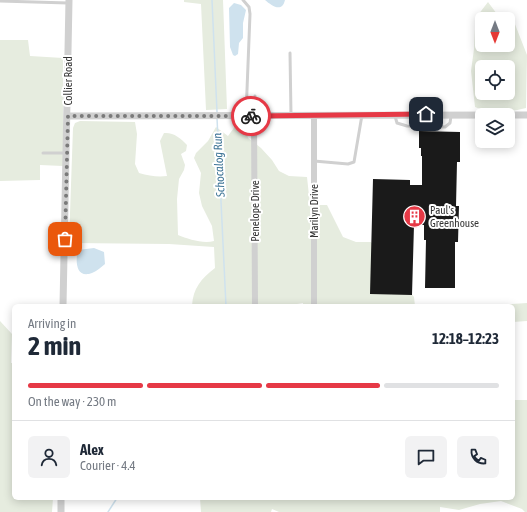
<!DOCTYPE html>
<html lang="en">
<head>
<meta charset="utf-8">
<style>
	:root { --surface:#fff; --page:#f2f2f3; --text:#1f2937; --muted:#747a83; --line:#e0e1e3; --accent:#e63946 }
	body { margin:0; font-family:"Asap Condensed",sans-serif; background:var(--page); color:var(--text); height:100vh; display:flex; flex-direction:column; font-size:15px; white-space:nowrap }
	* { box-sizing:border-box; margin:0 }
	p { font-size:13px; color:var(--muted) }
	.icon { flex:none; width:22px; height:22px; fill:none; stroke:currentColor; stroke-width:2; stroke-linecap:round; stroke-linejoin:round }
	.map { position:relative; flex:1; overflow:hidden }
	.sheet { position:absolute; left:12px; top:304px; width:503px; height:196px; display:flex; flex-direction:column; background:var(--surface); border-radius:6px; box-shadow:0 2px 10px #0003 }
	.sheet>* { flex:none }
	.needle { width:26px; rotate:180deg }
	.fabs { position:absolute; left:475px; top:12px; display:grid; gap:8px }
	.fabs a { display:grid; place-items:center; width:40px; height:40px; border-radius:6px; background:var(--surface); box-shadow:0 2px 10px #0003; font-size:20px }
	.pin { position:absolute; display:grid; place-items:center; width:34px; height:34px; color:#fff; margin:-17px; border-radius:8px; box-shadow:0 2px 6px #0006 }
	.courier { position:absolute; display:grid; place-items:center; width:40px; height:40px; margin:-20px; border:3px solid #e63946; border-radius:50%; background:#fff; color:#222; box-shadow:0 1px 5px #0007 }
	.overview em { font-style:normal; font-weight:700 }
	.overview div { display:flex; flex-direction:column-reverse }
	.overview { display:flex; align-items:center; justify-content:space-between; height:68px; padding:0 16px }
	h1 { font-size:26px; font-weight:700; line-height:30px }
	.bar { display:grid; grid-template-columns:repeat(4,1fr); gap:6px 4px; align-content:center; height:48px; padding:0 16px }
	.bar i { height:5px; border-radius:3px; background:var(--line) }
	.bar .active { background:var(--accent) }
	.bar p { grid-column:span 4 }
	.line { display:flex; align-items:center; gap:10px; padding:0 16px; border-top:1px solid var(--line) }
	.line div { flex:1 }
	.round { display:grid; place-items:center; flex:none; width:42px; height:42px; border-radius:6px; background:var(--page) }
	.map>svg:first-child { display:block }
	.green { fill:#e6ecdf; fill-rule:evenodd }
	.water { fill:#cfe2ee }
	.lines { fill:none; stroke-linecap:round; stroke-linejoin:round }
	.stream { stroke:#cfe2ee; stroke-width:1.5 }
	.building { fill:#1a1a1a }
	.service { stroke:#d0d0d0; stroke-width:3 }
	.minor { stroke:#d0d0d0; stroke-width:6 }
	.tertiary { stroke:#d0d0d0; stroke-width:7 }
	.done { stroke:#7a7a7a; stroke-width:4; stroke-dasharray:0 7.2 }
	.route { stroke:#e63946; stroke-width:5 }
	.labels { text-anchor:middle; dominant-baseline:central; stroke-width:4; stroke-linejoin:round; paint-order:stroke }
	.street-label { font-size:11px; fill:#333; stroke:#fff }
	.poi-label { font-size:11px; fill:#333; stroke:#fff; text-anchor:start }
	.water-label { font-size:12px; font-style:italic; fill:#3f7597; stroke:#fff }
</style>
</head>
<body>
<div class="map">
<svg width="527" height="512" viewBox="0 0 527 512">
	<rect width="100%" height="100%" fill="#fff"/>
	<path class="green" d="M184,0H223L227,109L206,110L201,4L184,2Z
		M488,2L497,14H511L527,55L526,108C510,112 491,114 475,107L471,71L474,49L475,29L478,15ZM482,19H508V45H482ZM482,67H508V93H482Z
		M0,40H28L30,56L63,58V166L40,165V180L0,181Z
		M80,121L135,122L137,134L135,164L139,173C149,176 158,177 167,176L160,141L164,133C173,132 181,138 187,145L186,151L181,154L185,165L184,170L179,179L177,199L178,235C188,239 203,244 214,241L212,226L202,206L199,193L201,173L194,158L196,153L208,141L216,127L228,136L236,125L244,122L248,138L261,148L272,160L279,171L289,176L307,177L310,205H327L343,237L356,242H371L414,297L415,306H303V303L285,306H192C193,288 201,279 215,268L214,247L169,244L71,243L69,242L73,128L75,123Z
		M527,303V321L513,322V306H482Z
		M0,321L12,334L11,363H14V498H53L52,512H0Z
		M513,400H527V512H525L522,509L501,501L480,504L459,510L440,507V512H279L272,509L271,512H201L200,498H513Z"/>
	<path class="water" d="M265,0H285C282,13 272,6 265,0Z
		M234,3L241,5L246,10L243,23V38L239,43L238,54L235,56L233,55L230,47L229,8Z
		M94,248L104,252L105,264C101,267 97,271 92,273C76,279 75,261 78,250Z"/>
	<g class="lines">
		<path class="stream" d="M212,0L217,112
			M217,118L226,306
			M108,512L117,498"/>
	</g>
	<path class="building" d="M419,131L460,132V162H457L456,206H459L458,242H455V288H425L426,240H424V225H414L412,295L370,294L373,179L410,180V185H422V156H421V148H419Z"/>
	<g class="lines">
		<path class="service" d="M243,0L249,7L250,14L246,115
			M0,1L68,3
			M290,53L291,115
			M254,115L255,96
			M395,116L397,123L407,126L445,127L450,123L451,116
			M43,153H66
			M314,161L348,164L354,162L362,115"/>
		<path class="minor" d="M254,115L255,306
			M314,306V115"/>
		<path class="tertiary" d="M68,116L527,115
			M63,306L69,0
			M61,512V498"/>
	</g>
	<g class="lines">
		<path class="done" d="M65,239L68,116H251"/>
		<path class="route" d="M251,116L426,114"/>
	</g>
	<defs>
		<symbol id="building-disc" viewBox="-11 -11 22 22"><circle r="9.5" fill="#e63946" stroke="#fff"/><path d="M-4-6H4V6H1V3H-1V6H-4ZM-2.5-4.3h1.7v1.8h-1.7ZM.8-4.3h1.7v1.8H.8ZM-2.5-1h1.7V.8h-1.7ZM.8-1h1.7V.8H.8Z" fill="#fff"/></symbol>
	</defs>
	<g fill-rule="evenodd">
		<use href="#building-disc" x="402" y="204" width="25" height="25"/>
	</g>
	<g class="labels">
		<g class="street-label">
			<text transform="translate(68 81) rotate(-90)">Collier Road</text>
			<text transform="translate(255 211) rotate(-90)">Penelope Drive</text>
			<text transform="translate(314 211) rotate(-90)">Marilyn Drive</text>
		</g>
		<g class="poi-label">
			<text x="430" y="210">Paul's<tspan x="430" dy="13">Greenhouse</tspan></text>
		</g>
		<g class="water-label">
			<text transform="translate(219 165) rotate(-93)">Schocalog Run</text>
		</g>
	</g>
</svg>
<div class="fabs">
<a><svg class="needle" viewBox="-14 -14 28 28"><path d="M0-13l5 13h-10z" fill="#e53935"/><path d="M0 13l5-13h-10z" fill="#747a83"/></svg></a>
<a><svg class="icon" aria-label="locate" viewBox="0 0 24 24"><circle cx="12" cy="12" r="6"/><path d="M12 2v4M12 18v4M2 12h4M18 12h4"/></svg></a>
<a><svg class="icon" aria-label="layers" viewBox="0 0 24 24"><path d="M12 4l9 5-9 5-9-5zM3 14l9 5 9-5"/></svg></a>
</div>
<div class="pin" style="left:65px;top:239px;background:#ea580c"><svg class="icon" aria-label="bag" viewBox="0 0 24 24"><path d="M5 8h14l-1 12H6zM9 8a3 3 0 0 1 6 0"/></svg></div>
<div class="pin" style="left:426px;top:114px;background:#1f2937"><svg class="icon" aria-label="home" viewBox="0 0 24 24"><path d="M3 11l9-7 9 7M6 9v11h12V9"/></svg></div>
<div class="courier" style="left:251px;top:116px"><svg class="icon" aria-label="bike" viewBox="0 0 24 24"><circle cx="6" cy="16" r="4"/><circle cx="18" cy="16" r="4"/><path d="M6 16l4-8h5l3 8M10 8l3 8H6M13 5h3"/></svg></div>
<section class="sheet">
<div class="overview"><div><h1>2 min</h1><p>Arriving in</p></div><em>12:18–12:23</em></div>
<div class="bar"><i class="active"></i><i class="active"></i><i class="active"></i><i></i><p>On the way · 230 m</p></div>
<div class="line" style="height:72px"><a class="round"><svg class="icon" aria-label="person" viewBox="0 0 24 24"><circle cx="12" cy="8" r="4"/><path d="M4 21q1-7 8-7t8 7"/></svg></a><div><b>Alex</b><p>Courier · 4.4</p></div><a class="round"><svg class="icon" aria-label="chat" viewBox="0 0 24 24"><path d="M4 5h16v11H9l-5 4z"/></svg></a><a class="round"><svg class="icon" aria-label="phone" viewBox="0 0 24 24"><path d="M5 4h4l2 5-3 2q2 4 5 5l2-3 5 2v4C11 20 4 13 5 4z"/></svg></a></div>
</section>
</div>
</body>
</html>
